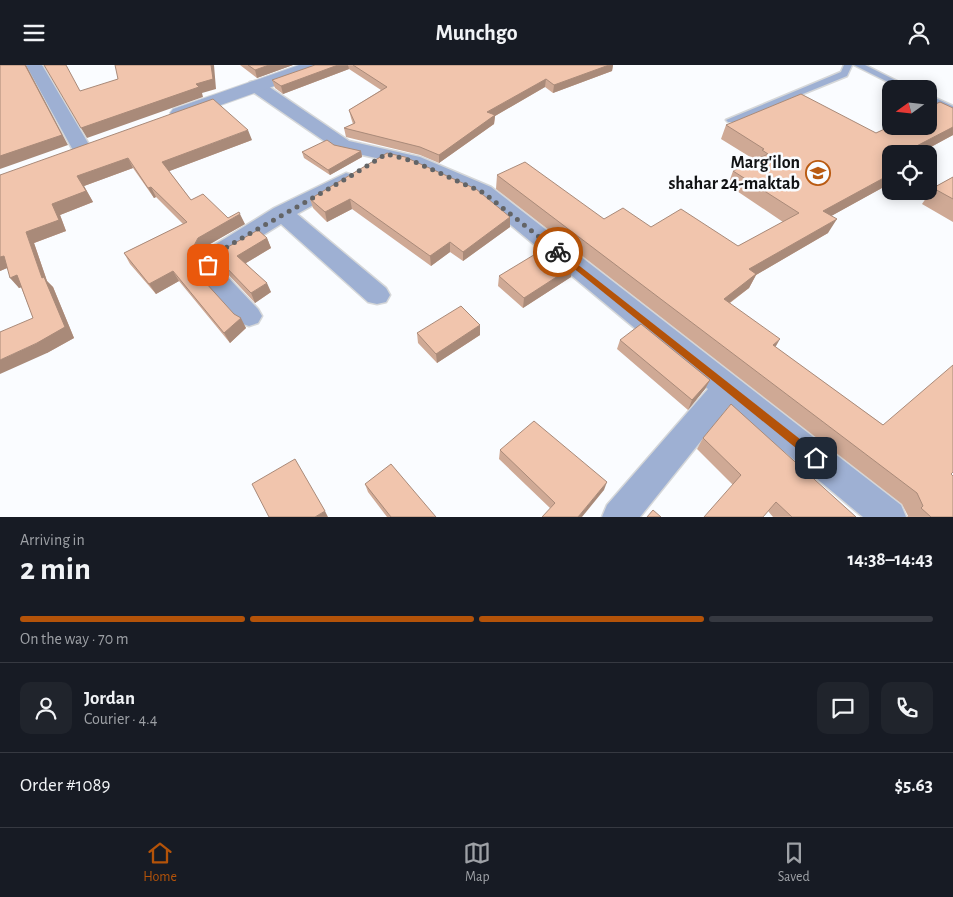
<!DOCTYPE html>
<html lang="en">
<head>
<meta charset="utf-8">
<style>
	:root { --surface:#171b24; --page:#20242c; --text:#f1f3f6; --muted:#9ea1a6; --line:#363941; --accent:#b45309 }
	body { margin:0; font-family:"Alegreya Sans",sans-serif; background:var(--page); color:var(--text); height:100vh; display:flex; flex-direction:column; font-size:19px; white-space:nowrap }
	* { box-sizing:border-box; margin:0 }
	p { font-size:16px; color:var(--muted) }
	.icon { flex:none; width:28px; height:28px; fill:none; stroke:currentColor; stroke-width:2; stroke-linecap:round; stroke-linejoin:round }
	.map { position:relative; height:452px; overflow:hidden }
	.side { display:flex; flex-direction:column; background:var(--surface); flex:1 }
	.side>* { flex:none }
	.needle { width:32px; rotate:255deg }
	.buttons { position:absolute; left:882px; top:15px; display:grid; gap:10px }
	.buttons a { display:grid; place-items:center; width:55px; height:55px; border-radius:10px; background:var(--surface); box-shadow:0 2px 12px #0003; font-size:25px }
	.pin { position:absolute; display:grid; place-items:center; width:42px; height:42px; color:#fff; margin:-21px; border-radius:10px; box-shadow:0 2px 8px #0006 }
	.courier { position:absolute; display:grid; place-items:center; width:50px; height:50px; margin:-25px; border:4px solid #b45309; border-radius:50%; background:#fff; color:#222; box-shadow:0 1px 6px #0007 }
	.overview em { font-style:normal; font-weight:700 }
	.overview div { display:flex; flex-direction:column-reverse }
	.overview { display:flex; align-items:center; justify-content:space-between; height:85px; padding:0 20px }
	h1 { font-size:32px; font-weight:700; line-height:38px }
	.bar { display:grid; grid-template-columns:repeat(4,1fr); gap:8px 5px; align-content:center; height:60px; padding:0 20px }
	.bar i { height:6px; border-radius:4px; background:var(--line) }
	.bar .on { background:var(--accent) }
	.bar p { grid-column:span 4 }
	.line { display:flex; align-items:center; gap:12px; padding:0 20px; border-top:1px solid var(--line) }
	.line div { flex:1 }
	.round { display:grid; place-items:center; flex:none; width:52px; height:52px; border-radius:10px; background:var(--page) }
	header { display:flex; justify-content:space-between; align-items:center; height:65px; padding:0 20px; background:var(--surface); font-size:22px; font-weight:700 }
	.dock { display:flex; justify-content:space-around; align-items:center; height:70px; border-top:1px solid var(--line); background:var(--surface); font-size:14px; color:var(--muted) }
	.dock a { display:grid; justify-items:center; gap:2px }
	.dock .on { color:var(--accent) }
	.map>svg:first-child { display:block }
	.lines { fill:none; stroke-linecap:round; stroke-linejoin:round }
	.service-casing { stroke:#d5d7d9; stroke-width:3 }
	.minor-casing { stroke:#d5d7d9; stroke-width:3 }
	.tertiary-casing { stroke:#d5d7d9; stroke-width:2 }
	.service { fill:#9eb0d3; fill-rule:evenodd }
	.minor { fill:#9eb0d3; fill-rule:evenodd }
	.tertiary { fill:#9eb0d3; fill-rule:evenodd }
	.wall { fill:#cfa995 }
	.shaded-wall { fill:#a98a79 }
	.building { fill:#f1c5ad; stroke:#a98a79 }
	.route { fill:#b45309 }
	.done { stroke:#636466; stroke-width:5; stroke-dasharray:0 9 }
	.labels { text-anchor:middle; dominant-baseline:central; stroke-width:5; stroke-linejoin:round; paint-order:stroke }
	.poi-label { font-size:18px; font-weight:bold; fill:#111214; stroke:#fafcff; text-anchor:end }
</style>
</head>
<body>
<header><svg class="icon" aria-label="menu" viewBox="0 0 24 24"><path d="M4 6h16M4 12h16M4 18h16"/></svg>Munchgo<svg class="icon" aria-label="person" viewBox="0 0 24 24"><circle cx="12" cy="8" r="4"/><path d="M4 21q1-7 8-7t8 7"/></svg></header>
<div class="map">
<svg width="953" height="452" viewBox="0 0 953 452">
	<rect width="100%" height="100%" fill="#fafcff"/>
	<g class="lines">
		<defs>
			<path id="service" d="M844,0H852L847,11L734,57H728L726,55L841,7Z
				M854,0H865L913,24H902Z
				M929,30L953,41V47L929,36Z"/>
			<path id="minor" d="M26,0H42L91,83L88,87H74Z
				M256,16L262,17L349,76L420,92L491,122L901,440L906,452H863L729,341L640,452H602L607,440L708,324L477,132L407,100L336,84L250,25L247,21L250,17Z
				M346,108L353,110L356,114L353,118L297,149L386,223L390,230L386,237L377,239L368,237L281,159L220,197L223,207L258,244L262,251L258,258L249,261L240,258L203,216L196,195L200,189L274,143Z"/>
			<path id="tertiary" d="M299,0H325L322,4L187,52H173L170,48L173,44Z"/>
		</defs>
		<use href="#service" class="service-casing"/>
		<use href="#minor" class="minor-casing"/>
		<use href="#tertiary" class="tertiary-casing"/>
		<use href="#service" class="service"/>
		<use href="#minor" class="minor"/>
		<use href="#tertiary" class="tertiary"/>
	</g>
	<path class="wall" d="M240,0H293L257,13Z
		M315,0H613L612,6L553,28L545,22L495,51L494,59L439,98L420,90L346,72L344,63L353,59L351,53L349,45L381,25L349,4L283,29L275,23L272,15Z
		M953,43V70L918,89H891V118L831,151L828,168L756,210L749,223L730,238L775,282L951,409L953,452H907L908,451L902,439L496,124L497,110L604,154L651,162L738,181L783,157L728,120L733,106L755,95L721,74L726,60L876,68Z
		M252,75L169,106L191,135L228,153L245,159L203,183L194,201L198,209L246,263L230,278L179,216L156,229L130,199L124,188L183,159L156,132L154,133L133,103L84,121L93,137L60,150L66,166L34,178L47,216L53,222L74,273L47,288L21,222L19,223L7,203L0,206V110Z
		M334,80L361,86L362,92L330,110L304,93L302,87Z
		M387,88L510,162L463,196L450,187L431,201L352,144L327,157L313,143L310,134Z
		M953,112V157L922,139L933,123Z
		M267,173L271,183L246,198L271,227L255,238L224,205L219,195Z
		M572,202L571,212L523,243L498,221L499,211Z
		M480,260V270L437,298L418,278L417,268Z
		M620,275L710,315L705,324L688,345L617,284Z
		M703,373L856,452H773L768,446L733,420L697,384Z
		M500,385L604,425L550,443L499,394Z
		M365,419L436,452H387L368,427Z"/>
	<path class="shaded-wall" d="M25,0H26L68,80L0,104V91Z
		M211,0H214L216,24L202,28L203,32L87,73L81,63Z
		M269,0H293L257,13L255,5Z
		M338,0H348L349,4L283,29L281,21Z
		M609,0H613L612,6L553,28L554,20Z
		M546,14L545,22L495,51L494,59L439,98V90L487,47Z
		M953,62V70L918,89H903L905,87Z
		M248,65L252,75L167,107L162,97Z
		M361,86L362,92L330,110L328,105Z
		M128,93L133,103L84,121L93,137L60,150L66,166L34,178L47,216L53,222L74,273L47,288L0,309V295L37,278L42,213L26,167L52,139L77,111Z
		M891,109V118L815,160L823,146Z
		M151,122L156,132L154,133L148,123Z
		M350,134L352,144L327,157L325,147Z
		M240,149L245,159L203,183L194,201L202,217L189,190L198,173Z
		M510,152V162L463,196V187Z
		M837,154L828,168L756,210L749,223L717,247L724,234L749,204Z
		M267,173L271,183L241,201L237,191Z
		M450,177V187L431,201L430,191Z
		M4,191L12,201L0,206V192Z
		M572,202L571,212L523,243L524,233Z
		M173,206L179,216L156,229L149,219Z
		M17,210L26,221L19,223L10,213Z
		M267,218L271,227L255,238L251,228Z
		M241,253L246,263L230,278L224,268Z
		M480,260V270L437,298L436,289Z
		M780,274L772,288L773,280Z
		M710,315L705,324L688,345L692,335Z
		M607,417L604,425L582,452H578Z
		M325,446L328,452H315Z"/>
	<path class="building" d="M0,0H25L62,70L0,91Z
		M44,0H66L80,26L118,14L115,0H211L213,14L196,19L199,22L81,63Z
		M248,0H269L255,5Z
		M315,0H338L281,21L272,15Z
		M353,0H609L554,20L546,14L487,47L495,50L439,90L420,82L344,63L355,58L349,45L387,22Z
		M801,29L876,68L891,61H929V42L940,37L953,43V62L905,87L908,89H891V109L823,146L837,154L749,204L756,209L724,234L780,274L773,280L883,360L953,300V407L951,409L953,411V452H931L921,443L923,441L917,428L497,110L525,97L604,154L623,143L651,162L681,144L738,181L799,148L733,106L768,89L762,85L764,84L726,60Z
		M213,34L248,65L162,97L191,135L203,129L228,153L239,147L240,149L198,173L189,190L196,207L234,249L241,253L224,268L173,206L149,219L124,188L187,157L151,122L148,123L128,93L77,111L86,126L52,139L59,155L26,167L42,213L44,212L65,262L37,278L0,295V267L33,253L17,210L10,213L4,191L0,192V110Z
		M327,75L334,80L361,86L328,105L302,87Z
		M387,88L405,92L476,124L510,152L463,187L450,177L430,191L350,134L325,147L310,134Z
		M953,112V134L933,123Z
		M258,165L267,173L237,191L267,218L251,228L219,195V187Z
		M547,182L572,202L524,233L499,211Z
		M461,241L480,260L436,289L417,268Z
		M641,259L710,315L692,335L620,275Z
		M731,339L856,452H792L776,437L763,452H704L741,410L703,373Z
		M534,356L607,417L578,452H542L555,438L500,385Z
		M295,394L325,446L315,452H269L252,419Z
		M391,399L436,452H391L365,419Z
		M653,445L661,452H647Z"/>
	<path class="route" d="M558,184L819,389V396H812L556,189L555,187Z"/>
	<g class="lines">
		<path class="done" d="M208,200L212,191C269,156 329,126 386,89L413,96L484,128L558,187"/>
	</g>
	<defs>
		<symbol id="school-ring" viewBox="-11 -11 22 22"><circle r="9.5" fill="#fafcff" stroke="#b95a11" stroke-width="1.5"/><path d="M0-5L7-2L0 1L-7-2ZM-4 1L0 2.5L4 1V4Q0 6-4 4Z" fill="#b95a11"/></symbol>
	</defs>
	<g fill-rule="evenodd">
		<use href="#school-ring" x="804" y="94" width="28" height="28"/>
	</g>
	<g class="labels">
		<g class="poi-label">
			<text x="800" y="98">Marg'ilon<tspan x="800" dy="21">shahar 24-maktab</tspan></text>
		</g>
	</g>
</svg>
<div class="buttons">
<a><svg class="needle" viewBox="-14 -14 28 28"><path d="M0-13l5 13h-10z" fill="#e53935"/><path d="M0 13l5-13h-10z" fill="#9ea1a6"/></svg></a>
<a><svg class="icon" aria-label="locate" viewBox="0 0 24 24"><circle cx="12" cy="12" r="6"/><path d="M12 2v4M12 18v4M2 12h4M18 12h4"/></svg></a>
</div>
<div class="pin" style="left:208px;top:200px;background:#ea580c"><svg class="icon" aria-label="bag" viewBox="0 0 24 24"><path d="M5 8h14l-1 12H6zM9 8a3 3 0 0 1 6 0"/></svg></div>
<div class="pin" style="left:816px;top:393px;background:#1f2937"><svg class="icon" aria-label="home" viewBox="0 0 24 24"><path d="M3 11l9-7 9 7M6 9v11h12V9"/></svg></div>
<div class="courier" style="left:558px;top:187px"><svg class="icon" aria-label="bike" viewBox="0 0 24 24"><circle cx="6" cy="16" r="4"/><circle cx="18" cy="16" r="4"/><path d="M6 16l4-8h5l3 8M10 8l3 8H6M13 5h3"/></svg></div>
</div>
<section class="side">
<div class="overview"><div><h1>2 min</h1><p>Arriving in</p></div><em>14:38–14:43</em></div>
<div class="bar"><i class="on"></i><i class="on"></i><i class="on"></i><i></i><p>On the way · 70 m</p></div>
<div class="line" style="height:90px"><a class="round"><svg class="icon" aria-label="person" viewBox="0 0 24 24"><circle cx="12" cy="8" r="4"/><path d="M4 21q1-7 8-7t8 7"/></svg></a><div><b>Jordan</b><p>Courier · 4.4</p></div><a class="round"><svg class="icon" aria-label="chat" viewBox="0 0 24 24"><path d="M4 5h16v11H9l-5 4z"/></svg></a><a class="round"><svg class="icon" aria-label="phone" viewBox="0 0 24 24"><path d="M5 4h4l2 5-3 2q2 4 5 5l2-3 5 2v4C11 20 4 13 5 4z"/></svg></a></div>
<div class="line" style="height:65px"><div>Order #1089</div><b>$5.63</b></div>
</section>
<nav class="dock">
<a class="on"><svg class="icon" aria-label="home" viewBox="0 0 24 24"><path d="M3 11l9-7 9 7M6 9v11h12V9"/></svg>Home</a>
<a><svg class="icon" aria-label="map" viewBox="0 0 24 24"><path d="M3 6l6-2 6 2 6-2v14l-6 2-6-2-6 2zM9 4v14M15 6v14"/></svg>Map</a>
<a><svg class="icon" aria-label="saved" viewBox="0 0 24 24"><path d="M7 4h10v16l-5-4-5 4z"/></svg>Saved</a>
</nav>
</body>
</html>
